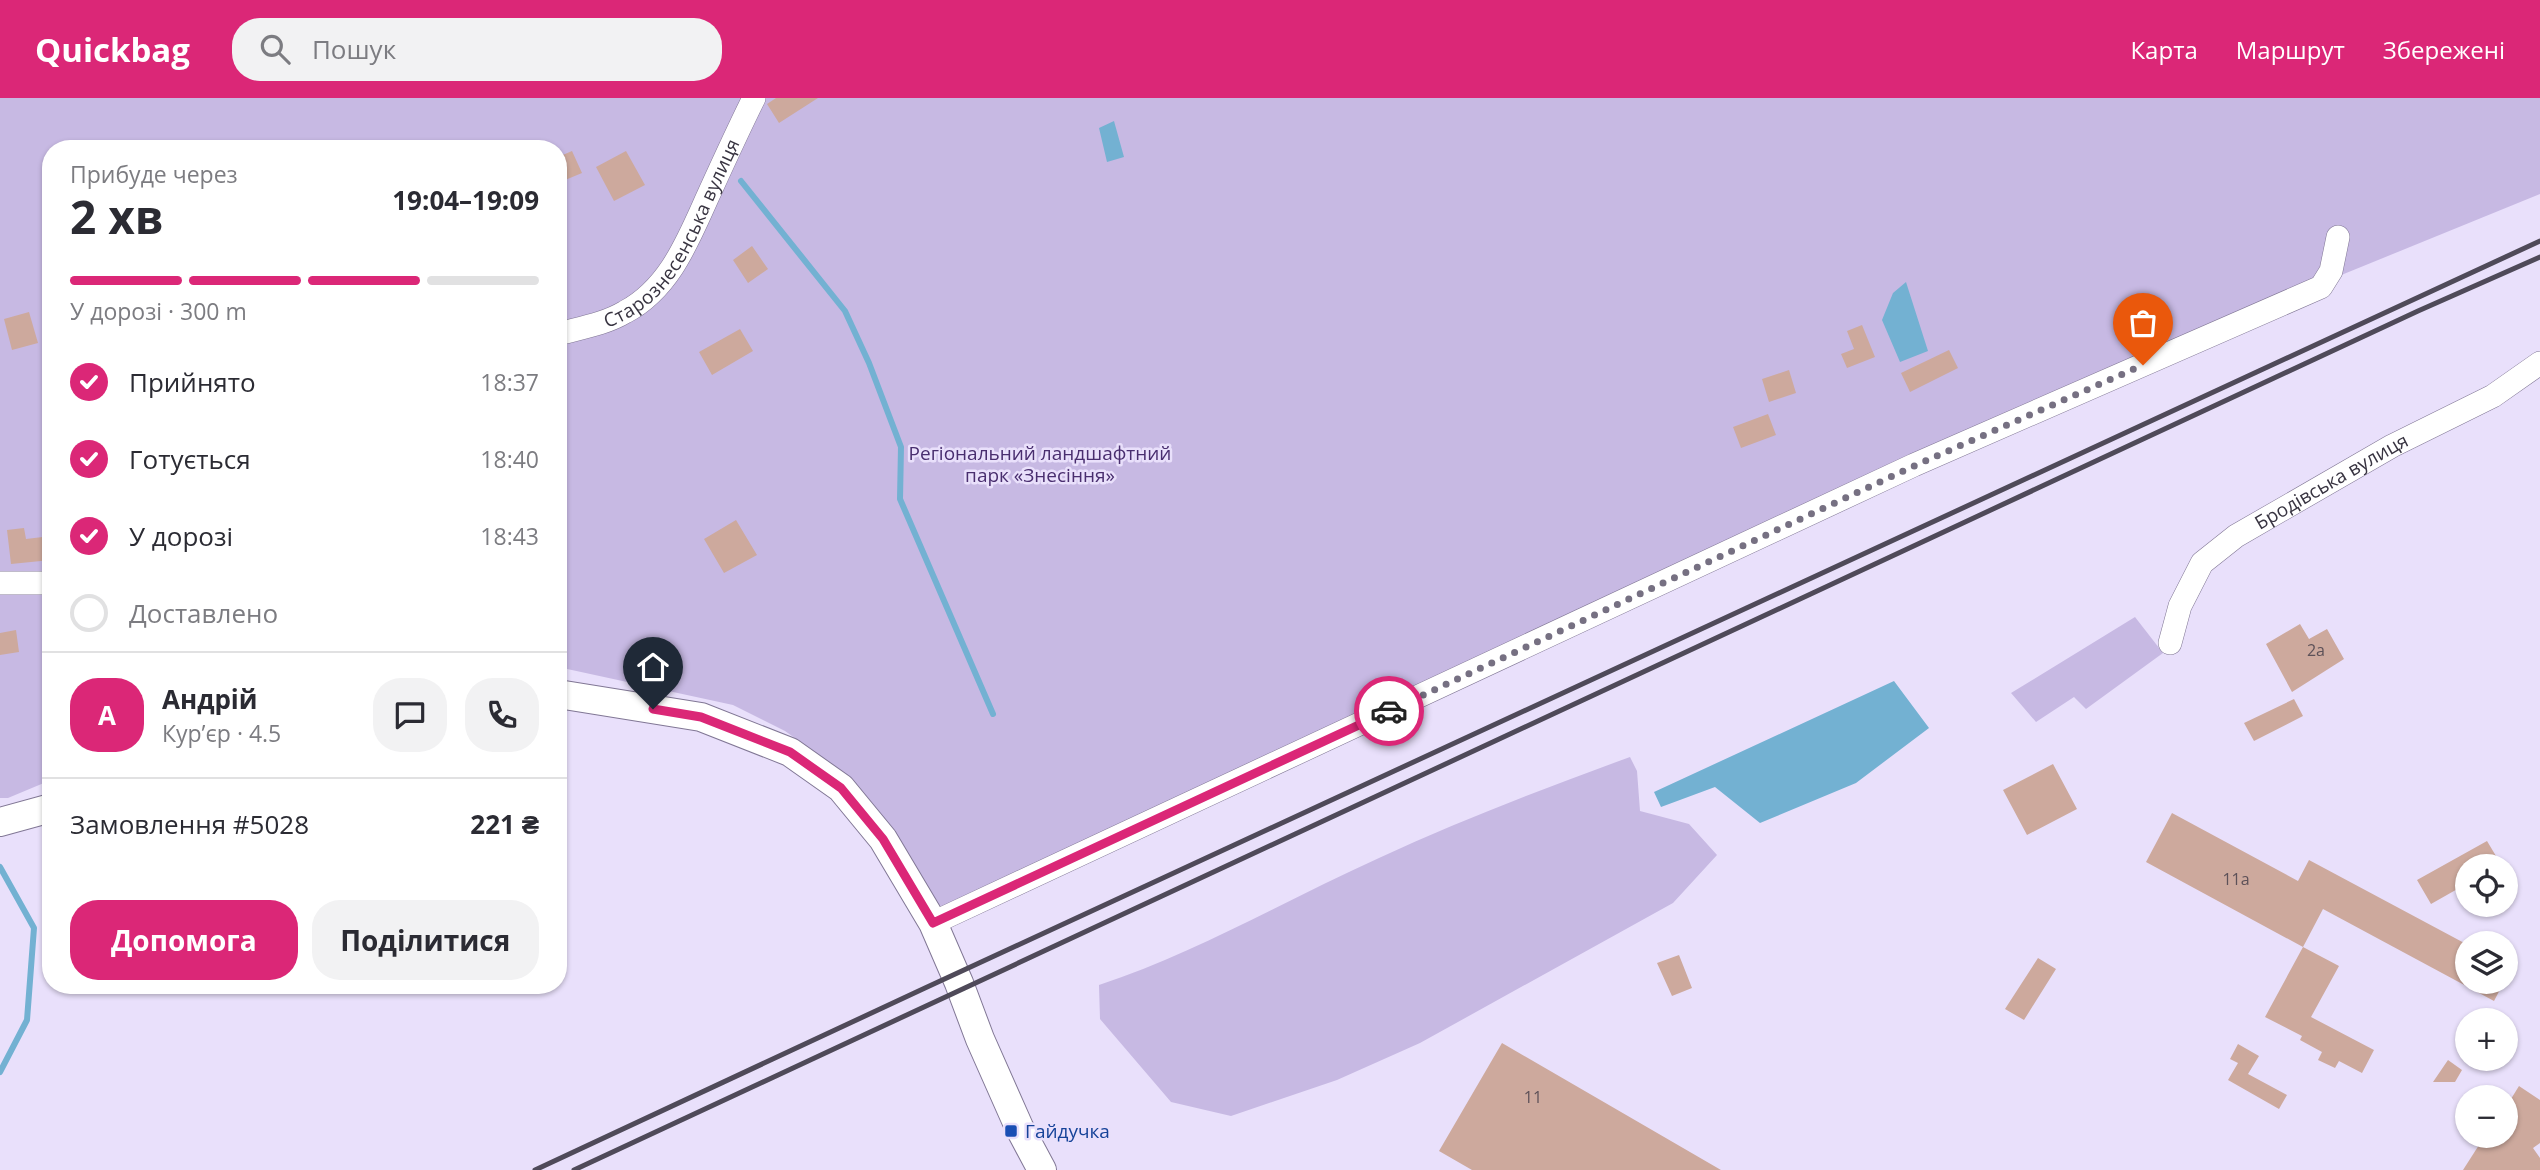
<!DOCTYPE html>
<html lang="uk">
<head>
<meta charset="utf-8">
<style>
	:root { --surface:#fff; --page:#f2f2f3; --text:#2b2b33; --muted:#7c7c81; --line:#e1e1e2; --accent:#db2777 }
	body { margin:0; font-family:"Open Sans",sans-serif; background:var(--page); color:var(--text); height:100vh; display:flex; flex-direction:column; font-size:26px; white-space:nowrap }
	* { box-sizing:border-box; margin:0 }
	p { font-size:23px; color:var(--muted) }
	.icon { flex:none; width:38px; height:38px; fill:none; stroke:currentColor; stroke-width:2; stroke-linecap:round; stroke-linejoin:round }
	.map { position:relative; flex:1; overflow:hidden }
	.drawer { position:absolute; left:42px; top:42px; width:525px; height:854px; display:flex; flex-direction:column; background:var(--surface); border-radius:28px; box-shadow:0 2px 5px #0004 }
	.drawer>* { flex:none }
	.buttons { position:absolute; left:2455px; top:756px; display:grid; gap:14px }
	.buttons a { display:grid; place-items:center; width:63px; height:63px; border-radius:50%; background:var(--surface); box-shadow:0 2px 5px #0004; font-size:35px }
	.pin { position:absolute; display:grid; place-items:center; width:60px; height:60px; color:#fff; margin:-72px -30px; border-radius:50% 50% 50% 0; rotate:-45deg; box-shadow:0 0 7px #0007 }
	.pin .icon { rotate:45deg }
	.courier { position:absolute; display:grid; place-items:center; width:70px; height:70px; margin:-35px; border:5px solid #db2777; border-radius:50%; background:#fff; color:#222; box-shadow:0 2px 9px #0007 }
	.summary em { font-style:normal; font-weight:700 }
	.summary div { display:flex; flex-direction:column-reverse }
	.summary { display:flex; align-items:center; justify-content:space-between; height:119px; padding:0 28px }
	h1 { font-size:46px; font-weight:700; line-height:52px }
	.bar { display:grid; grid-template-columns:repeat(4,1fr); gap:10px 7px; align-content:center; height:84px; padding:0 28px }
	.bar i { height:9px; border-radius:5px; background:var(--line) }
	.bar .on { background:var(--accent) }
	.bar p { grid-column:span 4 }
	.line { display:flex; align-items:center; gap:18px; padding:0 28px; border-top:2px solid var(--line) }
	.line div { flex:1 }
	.round { display:grid; place-items:center; flex:none; width:74px; height:74px; border-radius:28px; background:var(--page) }
	ol { padding:0 28px; list-style:none }
	li { display:flex; align-items:center; gap:21px; height:77px }
	li p { margin-inline-start:auto }
	li .icon { padding:7px; border-radius:50%; background:var(--accent); color:#fff; stroke-width:4 }
	li:last-child { color:var(--muted) }
	li i { width:38px; height:38px; border:4px solid var(--line); border-radius:50% }
	.button { display:flex; gap:14px; margin-top:auto; padding:14px 28px }
	.button a { flex:1; height:80px; border-radius:28px; background:var(--accent); color:#fff; font-size:28px; font-weight:700; line-height:80px; text-align:center }
	.button a+a { background:var(--page); color:var(--text) }
	header { display:flex; align-items:center; gap:42px; box-sizing:border-box; height:98px; padding:0 35px; background:var(--accent); color:#fff }
	header strong { font-size:33px }
	nav { display:flex; gap:38px; margin-inline-start:auto; font-size:24px }
	.search { width:490px; height:63px; background:var(--page); display:flex; align-items:center; gap:18px; box-sizing:border-box; padding:0 24px; border-radius:28px; color:var(--muted); font-size:26px }
	.map>svg:first-child { display:block }
	.green { fill:#c7b9e3 }
	.water { fill:#73b1d2 }
	.lines { fill:none; stroke-linecap:round; stroke-linejoin:round }
	.stream { stroke:#73b1d2; stroke-width:6 }
	.building { fill:#cda99d }
	.minor-casing { stroke:#817795; stroke-width:24 }
	.major-casing { stroke:#817795; stroke-width:30 }
	.minor { stroke:#fff; stroke-width:23 }
	.major { stroke:#fff; stroke-width:28 }
	.rail { stroke:#4f4a59; stroke-width:5 }
	.done { stroke:#767082; stroke-width:7; stroke-dasharray:0 12.6 }
	.route { stroke:#db2777; stroke-width:9 }
	.transit-dot { fill:#1a4fb4; stroke:#e9e0fb; stroke-width:2.5 }
	.labels { text-anchor:middle; dominant-baseline:central; stroke-width:5; stroke-linejoin:round; paint-order:stroke }
	.number-label { font-size:16px; fill:#5d5158 }
	.street-label { font-size:19px; fill:#383441; stroke:#e9e0fb }
	.park-label { font-size:19px; fill:#492e6f; stroke:#e9e0fb }
	.transit-label { font-size:19px; fill:#164399; stroke:#e9e0fb; text-anchor:start }
</style>
</head>
<body>
<header>
<strong>Quickbag</strong>
<div class="search"><svg class="icon" aria-label="search" viewBox="0 0 24 24"><circle cx="10" cy="10" r="6"/><path d="M15 15l6 6"/></svg>Пошук</div>
<nav><a>Карта</a><a>Маршрут</a><a>Збережені</a></nav>
</header>
<div class="map">
<svg width="2540" height="1072" viewBox="0 0 2540 1072">
	<rect width="100%" height="100%" fill="#e9e0fb"/>
	<path class="green" d="M0,0H2540V96L2307,191L957,811L937,807L906,752L874,713L820,658L785,633L733,607L558,569V51H51V682L8,700H0Z
		M2135,519L2163,555L2086,611L2074,599L2036,624L2011,595Z
		M1630,659L1637,673L1640,713L1689,726L1717,757L1673,805L1420,945L1337,982L1231,1018L1171,1004L1100,921L1099,887C1196,855 1286,802 1379,760C1461,722 1545,690 1630,659Z"/>
	<path class="water" d="M1114,23L1124,59L1107,64L1099,30Z
		M1906,184L1928,253L1900,264L1882,222L1893,195Z
		M1894,583L1929,630L1856,685L1760,725L1715,689L1661,709L1654,694Z"/>
	<g class="lines">
		<path class="stream" d="M741,83L845,213L869,265L901,349L900,401L993,616
			M0,769L34,830L27,922L0,974"/>
	</g>
	<path class="building" d="M776,0H818L779,25L767,6Z
		M572,53L582,75L558,85V59Z
		M626,53L645,87L614,103L596,69Z
		M752,148L768,171L748,185L733,162Z
		M29,214L38,245L12,252L4,221Z
		M1862,227L1875,259L1847,270L1841,256L1854,251L1847,233Z
		M740,231L753,253L712,277L699,254Z
		M1949,252L1958,270L1910,294L1901,275Z
		M1789,272L1796,295L1769,304L1762,281Z
		M1768,316L1776,337L1741,350L1733,329Z
		M736,422L757,457L724,475L704,441Z
		M24,430L26,441L51,438V462L11,466L7,432Z
		M2300,526L2309,541L2327,531L2344,561L2292,594L2266,546Z
		M16,532L19,554L0,557V535Z
		M2294,601L2303,618L2254,643L2244,625Z
		M2053,666L2077,711L2027,737L2003,692Z
		M2172,715L2298,783L2309,762L2468,847V884H2504L2494,903L2323,811L2303,849L2146,764Z
		M2487,743L2502,768H2468V785L2431,806L2417,782Z
		M2303,849L2339,868L2311,919L2374,952L2362,975L2339,963L2335,970L2318,962L2322,954L2300,942L2302,938L2265,919Z
		M1679,857L1692,890L1672,898L1657,865Z
		M2038,860L2056,871L2024,922L2005,911Z
		M1502,945L1721,1072H1472L1439,1053Z
		M2238,946L2259,958L2248,976L2287,997L2279,1011L2228,982L2238,965L2230,961Z
		M2448,962L2462,972L2455,984H2433Z
		M2519,988L2540,1002V1045L2533,1050L2540,1060V1072H2463L2479,1047L2463,1038H2506V1009Z"/>
	<g class="lines">
		<defs>
			<g id="minor">
				<path id="s1" d="M558,236C580,230 605,226 625,214C670,190 688,142 708,98C723,65 738,32 754,0"/>
				<path d="M0,485H51"/>
				<path id="s2" d="M2170,545L2180,508L2202,465L2236,438L2392,348L2493,298L2540,265"/>
				<path d="M933,825L1914,367L2321,189L2331,173L2338,139"/>
			</g>
			<path id="major" d="M558,596L701,619L790,654L841,690L883,741L933,825L959,885L980,941L1019,1029L1042,1072
				M0,724L51,710"/>
		</defs>
		<use href="#minor" class="minor-casing"/>
		<use href="#major" class="major-casing"/>
		<use href="#minor" class="minor"/>
		<use href="#major" class="major"/>
		<path class="rail" d="M535,1072L925,890L2540,143
			M574,1072L2418,213L2540,159"/>
	</g>
	<g class="lines">
		<path class="done" d="M1389,613L1914,368L2143,267"/>
		<path class="route" d="M653,611L701,619L790,654L841,690L883,741L933,825L1389,613"/>
	</g>
	<rect class="transit-dot" x="1004" y="1026" width="14" height="14" rx="3.5"/>
	<g class="labels">
		<g class="number-label">
			<text x="2316" y="552">2а</text>
			<text x="2236" y="781">11а</text>
			<text x="1533" y="999">11</text>
		</g>
		<g class="street-label">
			<text stroke="none"><textPath href="#s1" startOffset="163">Старознесенська вулиця</textPath></text>
			<text stroke="none"><textPath href="#s2" startOffset="240">Бродівська вулиця</textPath></text>
		</g>
		<g class="park-label">
			<text x="1040" y="355">Регіональний ландшафтний<tspan x="1040" dy="22">парк «Знесіння»</tspan></text>
		</g>
		<g class="transit-label">
			<text x="1025" y="1033">Гайдучка</text>
		</g>
	</g>
</svg>
<div class="buttons">
<a><svg class="icon" aria-label="locate" viewBox="0 0 24 24"><circle cx="12" cy="12" r="6"/><path d="M12 2v4M12 18v4M2 12h4M18 12h4"/></svg></a>
<a><svg class="icon" aria-label="layers" viewBox="0 0 24 24"><path d="M12 4l9 5-9 5-9-5zM3 14l9 5 9-5"/></svg></a>
<a>+</a>
<a>−</a>
</div>
<div class="pin" style="left:2143px;top:267px;background:#ea580c"><svg class="icon" aria-label="bag" viewBox="0 0 24 24"><path d="M5 8h14l-1 12H6zM9 8a3 3 0 0 1 6 0"/></svg></div>
<div class="pin" style="left:653px;top:611px;background:#1f2937"><svg class="icon" aria-label="home" viewBox="0 0 24 24"><path d="M3 11l9-7 9 7M6 9v11h12V9"/></svg></div>
<div class="courier" style="left:1389px;top:613px"><svg class="icon" aria-label="car" viewBox="0 0 24 24"><path d="M5 17H2v-5l4-1 3-4h7l3 4 3 1v5h-3M9 17h6M6 11h13"/><circle cx="7" cy="17" r="2"/><circle cx="17" cy="17" r="2"/></svg></div>
<section class="drawer">
<div class="summary"><div><h1>2 хв</h1><p>Прибуде через</p></div><em>19:04–19:09</em></div>
<div class="bar"><i class="on"></i><i class="on"></i><i class="on"></i><i></i><p>У дорозі · 300 m</p></div>
<ol>
<li><svg class="icon" aria-label="check" viewBox="0 0 24 24"><path d="M5 12l5 5 9-10"/></svg>Прийнято<p>18:37</p></li>
<li><svg class="icon" aria-label="check" viewBox="0 0 24 24"><path d="M5 12l5 5 9-10"/></svg>Готується<p>18:40</p></li>
<li><svg class="icon" aria-label="check" viewBox="0 0 24 24"><path d="M5 12l5 5 9-10"/></svg>У дорозі<p>18:43</p></li>
<li><i></i>Доставлено</li>
</ol>
<div class="line" style="height:126px"><b class="round" style="background:var(--accent);color:#fff">А</b><div><b>Андрій</b><p>Кур’єр · 4.5</p></div><a class="round"><svg class="icon" aria-label="chat" viewBox="0 0 24 24"><path d="M4 5h16v11H9l-5 4z"/></svg></a><a class="round"><svg class="icon" aria-label="phone" viewBox="0 0 24 24"><path d="M5 4h4l2 5-3 2q2 4 5 5l2-3 5 2v4C11 20 4 13 5 4z"/></svg></a></div>
<div class="line" style="height:91px"><div>Замовлення #5028</div><b>221 ₴</b></div>
<div class="button"><a>Допомога</a><a>Поділитися</a></div>
</section>
</div>
</body>
</html>
